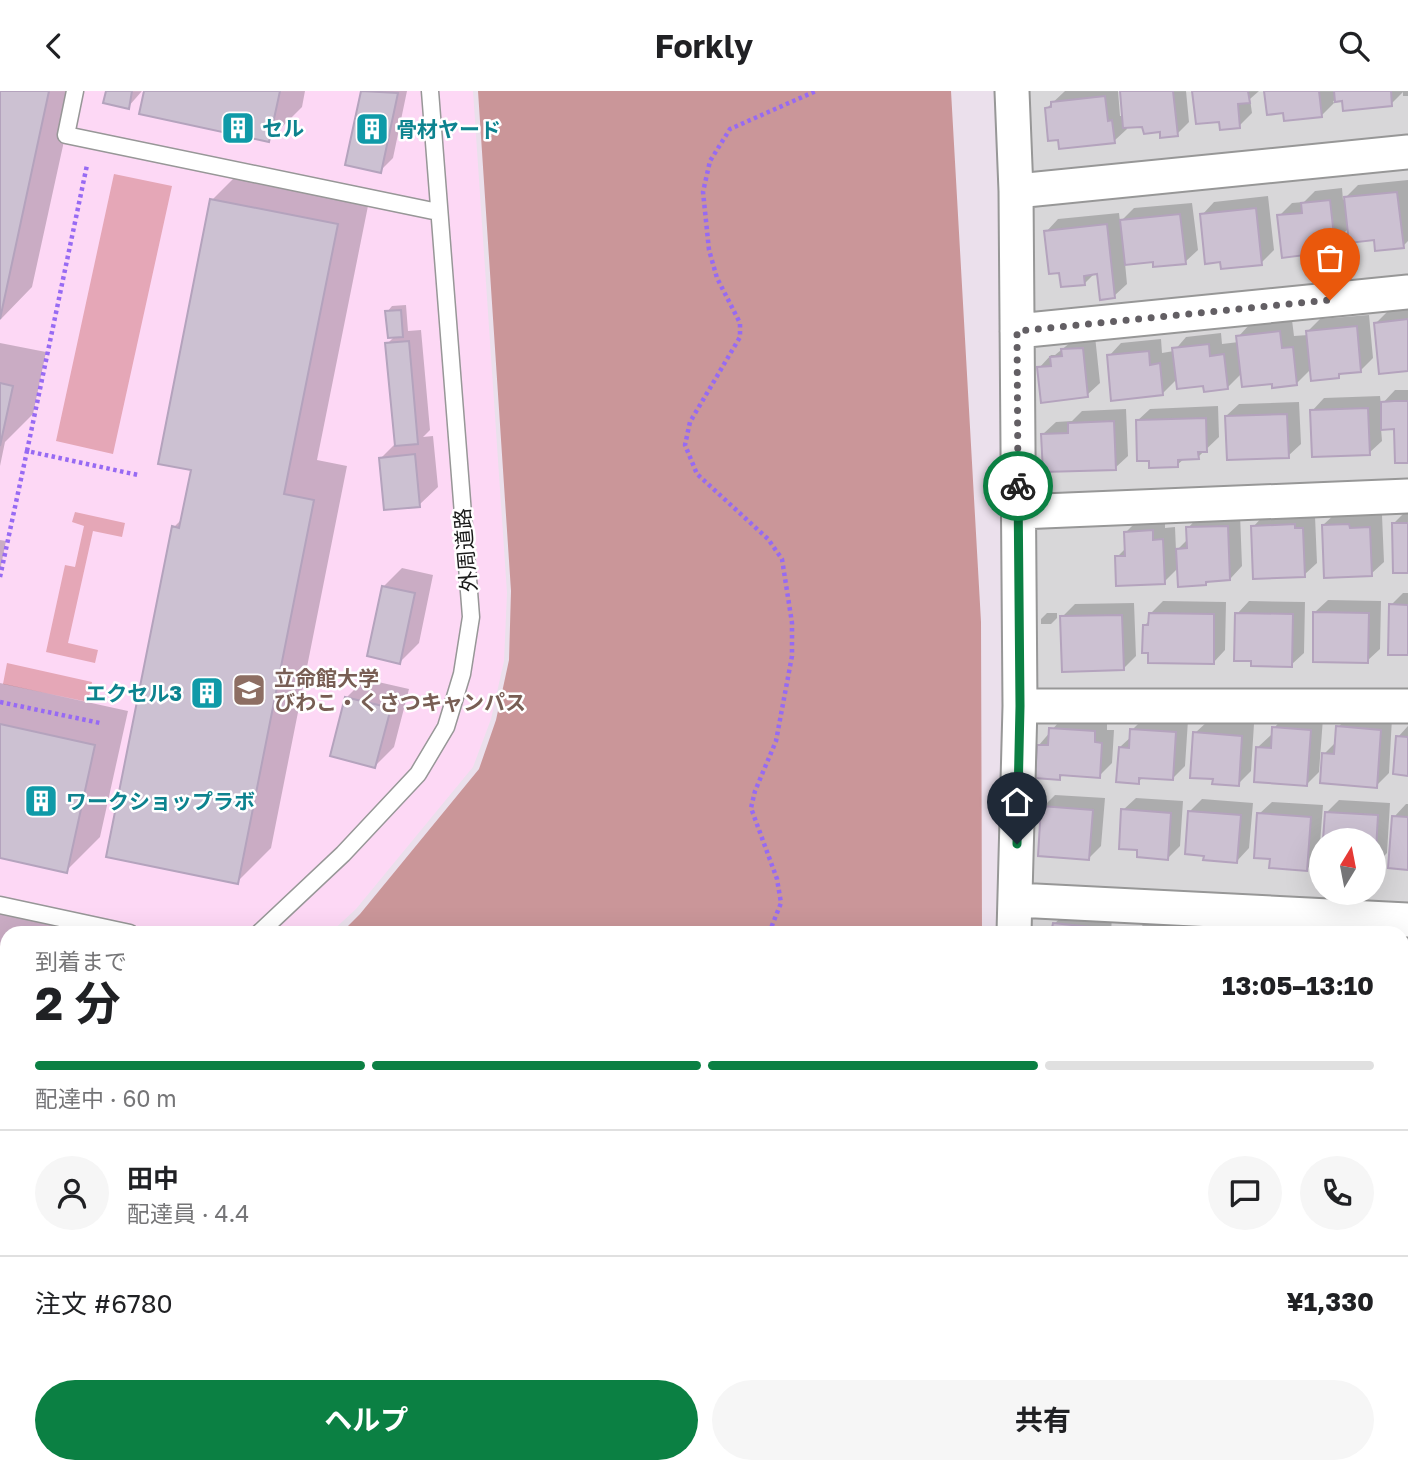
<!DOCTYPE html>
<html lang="ja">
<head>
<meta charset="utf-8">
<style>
	:root { --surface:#fff; --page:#f6f6f6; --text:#202124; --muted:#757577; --line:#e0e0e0; --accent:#0b8043 }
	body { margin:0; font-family:"Golos Text","Noto Sans JP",sans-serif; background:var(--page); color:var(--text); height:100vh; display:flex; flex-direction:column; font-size:26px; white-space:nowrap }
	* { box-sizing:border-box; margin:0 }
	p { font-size:23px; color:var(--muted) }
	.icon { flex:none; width:38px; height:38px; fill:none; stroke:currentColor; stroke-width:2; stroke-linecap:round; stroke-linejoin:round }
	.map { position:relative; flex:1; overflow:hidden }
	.panel { position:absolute; left:0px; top:835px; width:1409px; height:548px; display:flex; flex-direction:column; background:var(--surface); border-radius:21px 21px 0 0; box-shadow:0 7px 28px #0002 }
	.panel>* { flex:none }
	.needle { width:46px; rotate:10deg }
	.tools { position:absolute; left:1309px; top:737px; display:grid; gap:14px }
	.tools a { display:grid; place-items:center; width:77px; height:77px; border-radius:50%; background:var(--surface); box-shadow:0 7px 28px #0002; font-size:35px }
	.pin { position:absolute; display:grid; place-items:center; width:60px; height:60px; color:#fff; margin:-72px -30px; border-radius:50% 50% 50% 0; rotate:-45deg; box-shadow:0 0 7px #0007 }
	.pin .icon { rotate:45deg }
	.courier { position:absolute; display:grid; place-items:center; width:70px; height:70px; margin:-35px; border:5px solid #0b8043; border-radius:50%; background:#fff; color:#222; box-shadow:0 2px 9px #0007 }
	.headline em { font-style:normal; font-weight:700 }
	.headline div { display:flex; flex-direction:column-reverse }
	.headline { display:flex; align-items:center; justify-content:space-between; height:119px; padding:0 35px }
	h1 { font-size:46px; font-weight:700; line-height:52px }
	.bar { display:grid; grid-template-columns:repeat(4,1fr); gap:10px 7px; align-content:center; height:84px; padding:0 35px }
	.bar i { height:9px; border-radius:5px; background:var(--line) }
	.bar .selected { background:var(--accent) }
	.bar p { grid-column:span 4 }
	.line { display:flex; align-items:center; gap:18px; padding:0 35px; border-top:2px solid var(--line) }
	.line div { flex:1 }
	.round { display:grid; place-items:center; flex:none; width:74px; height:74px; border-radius:37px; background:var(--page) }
	.action { display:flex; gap:14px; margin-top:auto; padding:14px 35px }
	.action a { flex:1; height:80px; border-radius:42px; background:var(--accent); color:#fff; font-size:28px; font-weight:700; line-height:80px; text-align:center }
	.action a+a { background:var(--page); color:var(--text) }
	header { display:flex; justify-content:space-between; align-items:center; height:91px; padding:0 35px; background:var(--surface); font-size:32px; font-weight:700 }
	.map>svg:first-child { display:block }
	.residential { fill:#d8d7d9; fill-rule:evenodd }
	.education { fill:#fdd8f5 }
	.grass { fill:#e5a7b7 }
	.forest { fill:#ca9699 }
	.shadow { fill:#0003 }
	.building { fill:#ccc1d2; stroke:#b4a3bd; stroke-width:2 }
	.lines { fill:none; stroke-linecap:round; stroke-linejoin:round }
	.service-casing { stroke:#979797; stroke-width:19 }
	.minor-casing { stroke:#979797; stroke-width:37 }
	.path { stroke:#976af3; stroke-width:4.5; stroke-dasharray:3.5 3.5; stroke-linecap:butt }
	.service { stroke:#fff; stroke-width:16 }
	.minor { stroke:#fff; stroke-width:33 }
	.done { stroke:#635f64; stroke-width:7; stroke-dasharray:0 12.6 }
	.route { stroke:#0b8043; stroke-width:9 }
	.labels { text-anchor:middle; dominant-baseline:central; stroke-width:5; stroke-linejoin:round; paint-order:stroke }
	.culture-label { font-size:21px; font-weight:bold; fill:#0d838f; stroke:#fff; text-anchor:start }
	.street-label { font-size:21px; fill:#1a1a1a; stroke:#fff }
	.education-label { font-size:21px; font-weight:bold; fill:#785e54; stroke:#fff; text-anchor:start }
</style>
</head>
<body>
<header><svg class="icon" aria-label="back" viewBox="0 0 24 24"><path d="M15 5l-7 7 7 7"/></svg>Forkly<svg class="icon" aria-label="search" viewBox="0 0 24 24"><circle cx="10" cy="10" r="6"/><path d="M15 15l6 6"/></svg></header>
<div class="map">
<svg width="1408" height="1382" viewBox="0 0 1408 1382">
	<rect width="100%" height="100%" fill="#ebe0ec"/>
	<path class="residential" d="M1030,0H1408V1382H471L478,1376H1402V842H1025L1034,380ZM1321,749H1374V802H1321Z"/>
	<path class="education" d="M0,0H473L507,502L504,570L491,628L473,676L356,818L330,842H7V1150L0,1156Z"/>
	<path class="grass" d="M114,83L172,95L113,363L56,350Z
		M75,421L125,432L122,446L93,440L68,552L98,559L95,572L46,561L65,474L75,476L84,435L72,431Z
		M7,572L92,591L88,611L3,593Z"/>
	<path class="forest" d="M478,0H951L981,531L982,842H341L360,823L479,678L496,629L509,569L511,500Z
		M7,1160V1376H409L404,1382H0V1167Z"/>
	<path class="shadow" d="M0,0H75L32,196L0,229Z
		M108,0H142L128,16Z
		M146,0H305L302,16L268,50Z
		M363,0H407L393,67L380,80L347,73Z
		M1065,0H1118L1120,25H1124L1121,0H1186L1189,31L1177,43L1144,34L1126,35L1127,38L1114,50L1059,47L1047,17Z
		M1194,0H1259L1250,8L1252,22L1239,35L1221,29Z
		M1266,0H1408V5H1403V1L1391,13L1344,8L1333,10L1334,12L1321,25L1285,20Z
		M246,75L371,100L317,369L347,375L271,757L237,791L174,436L183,427L193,378L212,109Z
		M1408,89V150L1403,155L1349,137L1334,152L1321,153L1312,162L1279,125L1292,112L1304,111L1315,100L1342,97L1343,109L1358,94Z
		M1268,105L1274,159L1261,172L1222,169L1202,124L1214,111Z
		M1192,112L1198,159L1185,171L1154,169L1125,172L1127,193L1114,205L1099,181L1095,182L1085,192L1061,180L1046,141L1058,128L1119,122L1120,131L1134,117Z
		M406,214L408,240L421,239L430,339L423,346L433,345L438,396L419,414L381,367L397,351L387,253L395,245L387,221L392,215Z
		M1408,218V278L1375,233L1388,220Z
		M1369,224L1373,267L1361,279L1343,281L1339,285L1312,277L1296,293L1273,291L1242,282L1227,297L1177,288L1162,303L1109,265L1121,252L1161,248L1162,262L1174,260L1186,246L1221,242L1222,253L1239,251L1238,246L1250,233L1292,229L1294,245L1308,244L1307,241L1320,228Z
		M1095,245L1100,292L1087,304L1039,277L1051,264H1055L1076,247Z
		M0,252L46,261L33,323L5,351L0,375Z
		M1395,299H1408V370L1396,337H1381L1382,350L1369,362L1312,320L1324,307L1380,305L1381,314Z
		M1299,311L1301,353L1288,365L1226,325L1239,313Z
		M1218,315L1219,346L1198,366L1185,367L1177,374L1150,368L1137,330L1150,318Z
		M1126,318L1128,365L1115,377L1043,343L1056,331L1072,330L1082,320Z
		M1406,420H1408V480L1393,433Z
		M1361,421L1362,425L1382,424L1384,471L1371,483L1323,434L1336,422Z
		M1240,423L1242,475L1230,488L1210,489L1206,493L1179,476L1164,491L1117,466L1126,457V441L1138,429L1165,428V437L1175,436L1176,460L1188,448V437L1200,424Z
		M1265,423L1315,425L1317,472L1304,484L1253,436Z
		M0,449L6,450L0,480Z
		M402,477L433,484L419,552L400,571L383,496Z
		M1403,502H1408V562L1391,514Z
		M1328,509L1381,510L1380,558L1367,570L1315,521Z
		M1163,510L1226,511L1225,559L1213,572L1144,535L1150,529L1151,522Z
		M1249,510L1305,511L1304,562L1291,574L1237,523Z
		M1134,512L1136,565L1124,577L1062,526L1075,513Z
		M1047,522H1057V527L1051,533H1041V528Z
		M365,588L409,598L394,656L375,675L346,607Z
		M0,592L128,620L100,746L66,780L0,765Z
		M1286,624L1323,627L1319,681L1307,693L1258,656L1271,644H1273L1274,637Z
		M1351,624L1392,627L1389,682L1376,695L1324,663L1337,650L1338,636Z
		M1064,625L1107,628V639H1114L1112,672L1099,685L1064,682L1059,688L1039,654Z
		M1145,626L1188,629L1185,675L1172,688L1144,685L1138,691L1120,656L1132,645V639Z
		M1208,630L1254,633L1251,680L1238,693L1195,642Z
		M1408,635V683L1398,646Z
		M1055,704L1105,707L1101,755L1089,767L1043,716Z
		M1136,707L1183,710L1180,755L1168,767L1139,757L1123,719Z
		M1202,708L1253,712L1249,757L1237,770L1189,721Z
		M1339,709L1390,712L1387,762L1374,775V749H1325L1326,722Z
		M1272,711L1323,714L1319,765L1307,778L1272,766L1259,723Z
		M1406,713H1408V777L1394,726Z
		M0,820L90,840V842H7V995L0,994Z
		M1067,821L1112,825L1111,842H1050L1054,833Z
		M1152,824L1193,828L1191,842H1139L1140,837Z
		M1293,828L1334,842H1281Z
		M1224,830L1262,833L1261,842H1211Z
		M1408,926V982L1402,981V932Z
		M1402,1047L1408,1048V1115L1402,1114Z
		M1402,1132L1408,1133V1199L1406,1201L1402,1200Z
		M1402,1265L1408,1266V1296L1404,1319L1402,1321Z
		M488,1376H540L539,1382H485Z
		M689,1376H748L742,1382H696L688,1381Z
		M765,1376H816L815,1382H764Z
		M871,1376H933L932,1382H864Z
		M1139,1376H1188L1187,1382H1138Z
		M1213,1376H1260L1259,1382H1212Z
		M1269,1376H1328L1327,1382H1268Z
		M1345,1376H1395L1394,1382H1344Z"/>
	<path class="building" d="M0,0H49L0,228Z
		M106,0H132L129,18L103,12Z
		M144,0H280L269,51L139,23Z
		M361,0L398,2L381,82L345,74Z
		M1120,0H1173L1178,45L1160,47V41L1144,43L1142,36L1123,37Z
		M1192,0H1248L1250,12L1238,13L1240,37L1220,39L1219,31L1196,33Z
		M1264,0H1319L1322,26L1284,30L1283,22L1267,24Z
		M1334,0H1391L1392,15L1343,20L1342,10L1335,11Z
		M1105,5L1108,30L1112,29L1115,52L1059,58L1058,49L1048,50L1045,17L1051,16V11Z
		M1397,101L1404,157L1375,160L1374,149L1349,152L1344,106Z
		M210,108L338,133L284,403L314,409L238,793L106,766L172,435L179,437L191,379L158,373Z
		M1330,109L1335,154L1312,156L1313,163L1282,167L1277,124L1302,122L1301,112Z
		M1256,117L1262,174L1221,178L1220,171L1205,173L1200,123Z
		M1180,123L1186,173L1153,176V171L1125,174L1120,129Z
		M1107,133L1115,207L1100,209L1097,183L1084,185L1085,194L1061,196L1059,182L1049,183L1044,140Z
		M401,219L403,246L388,247L385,220Z
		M1408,228V280L1379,283L1374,232Z
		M1357,235L1361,281L1339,283V287L1311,290L1306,240Z
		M1280,240L1282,257L1293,256L1297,294L1272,297V293L1242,296L1236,245Z
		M409,250L418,353L395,355L385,252Z
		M1209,253L1210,265L1224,263L1228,298L1204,301L1203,295L1177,298L1172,257Z
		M1083,257L1088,306L1041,312L1037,276L1051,275L1050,266L1062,265L1061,258Z
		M1149,260L1150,274L1160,272L1163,304L1111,310L1107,264Z
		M0,292L13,295L0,355Z
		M1394,310H1408V372H1395L1394,338L1381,339V311Z
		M1368,317L1370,364L1312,366L1310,319Z
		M1287,323L1289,367L1227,369L1225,325Z
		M1206,327L1207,361H1198L1199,368L1178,369V376L1149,377V370H1137L1136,329Z
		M1114,330L1116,379L1043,381L1041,343L1068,342V332Z
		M415,363L420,416L384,419L379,367Z
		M1392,432H1408V482H1393Z
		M1295,433V437H1303L1305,486L1253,488L1251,435Z
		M1349,433L1350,437L1370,436L1372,485L1324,487L1322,434Z
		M1228,435L1230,489L1206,491V494L1178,496L1176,458L1187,457L1186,436Z
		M1153,439V449L1163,448L1165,493L1116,495L1115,465H1125L1124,441Z
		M382,495L415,502L400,573L367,565Z
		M1389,513L1408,514V564H1388Z
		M1313,521L1369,522L1368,572L1313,571Z
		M1149,522L1214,523V573L1148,572V562H1142L1143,534H1148Z
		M1235,522L1293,523L1292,576L1251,575V570H1234Z
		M1122,524L1124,579L1062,581L1060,525Z
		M345,606L391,617L375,677L330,665Z
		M0,633L95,654L67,782L0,767Z
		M1336,635L1381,639L1377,697L1320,692L1322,662L1334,663Z
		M1272,636L1311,639L1307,695L1254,691L1256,656L1271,657Z
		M1049,637L1095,640V651L1102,652L1100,687L1060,684V689L1035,687L1037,654H1048Z
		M1130,638L1176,641L1173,689L1139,687V693L1116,691L1119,656L1129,657Z
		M1193,641L1242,645L1239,695L1212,693L1213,688L1190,687Z
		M1396,645L1408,646V685L1393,683Z
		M1041,715L1093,719L1089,769L1038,765Z
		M1121,718L1171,722L1168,769L1137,766V759L1119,758Z
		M1188,720L1241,724L1237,772L1203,769L1204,765L1185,763Z
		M1325,721L1378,724L1375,777L1374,749H1323Z
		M1257,722L1311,726L1307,780L1269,777L1270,768L1254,767Z
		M1392,725L1408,726V779L1388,777Z
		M1053,832L1100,837V842H1051Z
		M1138,836L1181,840V842H1138Z
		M0,861L7,863V997L0,995Z
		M1405,866H1408V906L1402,905Z
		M1402,934L1408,935V984L1402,983Z
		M1402,1060L1408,1061V1117L1402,1116Z
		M1402,1146L1408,1147L1407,1203L1402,1202Z
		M687,1376H739L738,1382H686Z
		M763,1376H806L805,1382H762Z
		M1137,1376H1179L1177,1382H1136Z
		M1211,1376H1250L1249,1382H1210Z
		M1268,1376H1318L1317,1382H1266Z
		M1343,1376H1385L1384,1382H1342Z"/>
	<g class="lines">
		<defs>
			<path id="service" d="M75,0L66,44L438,121
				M0,814L130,842
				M259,842L343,763L418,683L446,636L462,583L471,526L430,0
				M0,1088L7,1082"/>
			<path id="minor" d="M1012,0L1016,100L1020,615L1014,842
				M1016,100L1408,61
				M1017,240L1408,201
				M1019,421L1408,405
				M1020,615H1408
				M1016,809L1408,829
				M1402,1036L1408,1037
				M1402,1249L1408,1250
				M449,1382L455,1376
				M835,1382V1376
				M955,1382L956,1376"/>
		</defs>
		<use href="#service" class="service-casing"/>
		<use href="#minor" class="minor-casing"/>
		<path class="path" d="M27,360L87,74
			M0,486L27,360L138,384
			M0,611L100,632
			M769,842L781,812L777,788L751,717L755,700L776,650L792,565V532L782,468L768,448L697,383L685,354L690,331L740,246V232L717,187L709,159L703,101L710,70L730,38L816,0
			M180,1382L185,1376"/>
		<use href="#service" class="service"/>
		<use href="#minor" class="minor"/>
	</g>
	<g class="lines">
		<path class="done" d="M1018,395L1017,240L1330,209"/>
		<path class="route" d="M1017,753L1020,615L1018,395"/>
	</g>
	<defs>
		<symbol id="building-square" viewBox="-11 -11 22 22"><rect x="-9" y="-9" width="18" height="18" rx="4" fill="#0f9aa8" stroke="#fff"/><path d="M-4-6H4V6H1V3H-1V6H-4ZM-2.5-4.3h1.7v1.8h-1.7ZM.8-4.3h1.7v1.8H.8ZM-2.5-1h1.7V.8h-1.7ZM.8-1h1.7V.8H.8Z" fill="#fff"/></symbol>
		<symbol id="university-square" viewBox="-11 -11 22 22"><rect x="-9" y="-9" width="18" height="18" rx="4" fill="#8d6e63" stroke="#fff"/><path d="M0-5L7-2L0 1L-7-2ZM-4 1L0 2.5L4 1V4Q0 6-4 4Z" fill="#fff"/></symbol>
	</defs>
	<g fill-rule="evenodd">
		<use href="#building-square" x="219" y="18" width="38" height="38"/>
		<use href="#building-square" x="353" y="19" width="38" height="38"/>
		<use href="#university-square" x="230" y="580" width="38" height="38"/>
		<use href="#building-square" x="188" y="583" width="38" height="38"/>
		<use href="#building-square" x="22" y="691" width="38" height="38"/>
	</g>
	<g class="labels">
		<g class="culture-label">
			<text x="262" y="37">セル</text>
			<text x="396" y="38">骨材ヤード</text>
			<text x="182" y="602" text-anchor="end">エクセル3</text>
			<text x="66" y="710">ワークショップラボ</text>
		</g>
		<g class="street-label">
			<text transform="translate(465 459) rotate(-95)">外周道路</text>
		</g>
		<g class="education-label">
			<text x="274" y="587">立命館大学<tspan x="274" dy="24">びわこ・くさつキャンパス</tspan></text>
		</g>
	</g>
</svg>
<div class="tools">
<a><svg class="needle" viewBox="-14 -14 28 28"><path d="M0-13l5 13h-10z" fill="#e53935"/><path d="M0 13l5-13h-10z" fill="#757577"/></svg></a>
</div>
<div class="pin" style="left:1330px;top:209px;background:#ea580c"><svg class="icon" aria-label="bag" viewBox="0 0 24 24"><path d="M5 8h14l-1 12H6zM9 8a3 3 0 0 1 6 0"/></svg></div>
<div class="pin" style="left:1017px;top:753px;background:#1f2937"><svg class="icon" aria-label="home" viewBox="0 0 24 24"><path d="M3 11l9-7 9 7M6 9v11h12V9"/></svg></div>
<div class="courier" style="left:1018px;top:395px"><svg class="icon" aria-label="bike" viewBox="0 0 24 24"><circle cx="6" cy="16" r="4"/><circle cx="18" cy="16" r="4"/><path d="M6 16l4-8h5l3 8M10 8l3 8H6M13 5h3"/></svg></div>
<section class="panel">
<div class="headline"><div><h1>2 分</h1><p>到着まで</p></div><em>13:05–13:10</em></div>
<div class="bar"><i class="selected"></i><i class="selected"></i><i class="selected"></i><i></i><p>配達中 · 60 m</p></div>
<div class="line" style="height:126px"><a class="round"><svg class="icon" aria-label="person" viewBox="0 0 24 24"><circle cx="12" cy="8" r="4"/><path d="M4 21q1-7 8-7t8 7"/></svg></a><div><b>田中</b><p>配達員 · 4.4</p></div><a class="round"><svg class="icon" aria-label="chat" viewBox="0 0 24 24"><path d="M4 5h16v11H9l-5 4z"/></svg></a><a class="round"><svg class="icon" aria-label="phone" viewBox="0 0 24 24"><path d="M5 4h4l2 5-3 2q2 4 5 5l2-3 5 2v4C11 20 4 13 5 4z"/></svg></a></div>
<div class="line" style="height:91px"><div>注文 #6780</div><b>¥1,330</b></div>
<div class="action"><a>ヘルプ</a><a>共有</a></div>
</section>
</div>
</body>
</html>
